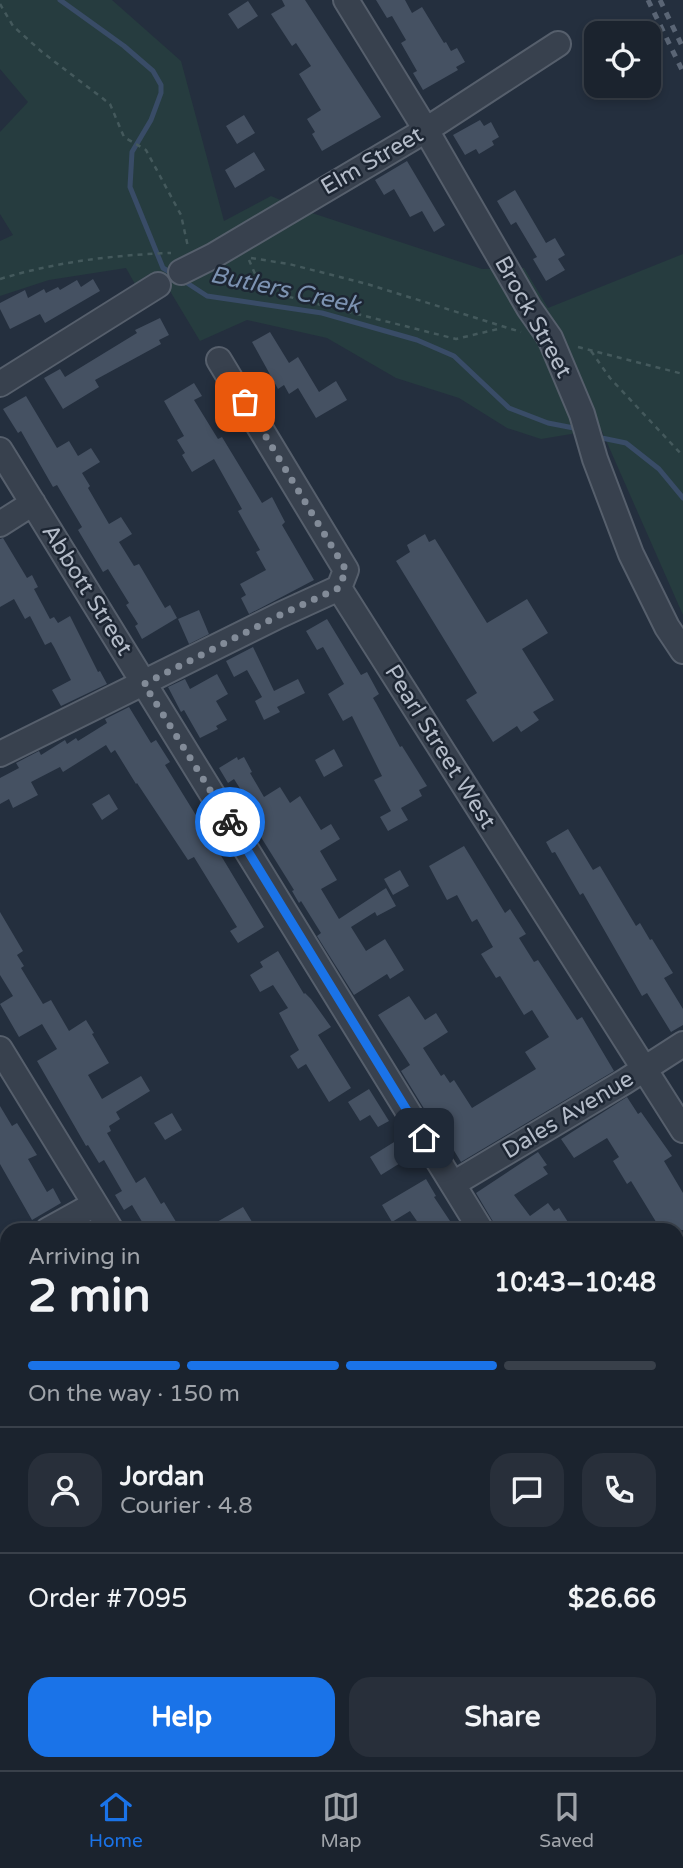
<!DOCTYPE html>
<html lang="en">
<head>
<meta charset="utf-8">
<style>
	:root { --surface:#1b232e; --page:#282f3a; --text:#f1f3f6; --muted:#a0a4aa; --line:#39404a; --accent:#1a73e8 }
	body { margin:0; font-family:"Varela Round",sans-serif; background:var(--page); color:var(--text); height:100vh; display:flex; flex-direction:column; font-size:26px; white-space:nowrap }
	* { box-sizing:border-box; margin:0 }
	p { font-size:23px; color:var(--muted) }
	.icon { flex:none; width:38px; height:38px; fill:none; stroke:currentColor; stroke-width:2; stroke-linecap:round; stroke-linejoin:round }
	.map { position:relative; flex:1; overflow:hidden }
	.sheet { position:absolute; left:0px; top:1223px; width:684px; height:548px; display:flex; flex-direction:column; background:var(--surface); border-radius:21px 21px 0 0; box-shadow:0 4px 10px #0003,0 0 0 2px var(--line) }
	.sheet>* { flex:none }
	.tools { position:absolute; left:584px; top:21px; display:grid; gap:14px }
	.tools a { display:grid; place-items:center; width:77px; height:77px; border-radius:14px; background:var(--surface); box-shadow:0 4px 10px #0003,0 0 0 2px var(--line); font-size:35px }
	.pin { position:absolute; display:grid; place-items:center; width:60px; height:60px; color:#fff; margin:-30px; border-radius:14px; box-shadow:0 4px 10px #0006 }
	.courier { position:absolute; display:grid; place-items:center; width:70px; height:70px; margin:-35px; border:5px solid #1a73e8; border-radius:50%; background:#fff; color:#222; box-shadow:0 2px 9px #0007 }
	.summary em { font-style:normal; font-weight:800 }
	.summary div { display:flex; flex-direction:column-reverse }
	.summary { display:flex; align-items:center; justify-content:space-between; height:119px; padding:0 28px }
	h1 { font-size:46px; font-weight:800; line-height:52px }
	.bar { display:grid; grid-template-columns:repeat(4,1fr); gap:10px 7px; align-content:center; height:84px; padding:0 28px }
	.bar i { height:9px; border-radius:5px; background:var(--line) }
	.bar .active { background:var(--accent) }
	.bar p { grid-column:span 4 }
	.line { display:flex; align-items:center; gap:18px; padding:0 28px; border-top:2px solid var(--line) }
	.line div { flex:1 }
	.round { display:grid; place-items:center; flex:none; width:74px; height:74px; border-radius:21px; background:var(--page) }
	.cta { display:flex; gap:14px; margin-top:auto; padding:14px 28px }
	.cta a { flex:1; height:80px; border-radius:21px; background:var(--accent); color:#fff; font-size:28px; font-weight:800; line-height:80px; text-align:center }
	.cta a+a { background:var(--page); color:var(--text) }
	.tabs { display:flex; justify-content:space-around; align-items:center; height:98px; border-top:2px solid var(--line); background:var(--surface); font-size:19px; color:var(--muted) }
	.tabs a { display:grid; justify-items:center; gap:4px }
	.tabs .active { color:var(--accent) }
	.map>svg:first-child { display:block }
	.green { fill:#263c3f }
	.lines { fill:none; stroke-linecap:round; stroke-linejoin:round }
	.stream { stroke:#394c67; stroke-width:5 }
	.building { fill:#455162 }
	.minor-casing { stroke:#565f6c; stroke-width:28 }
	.path { stroke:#44595c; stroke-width:2.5; stroke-dasharray:5 5; stroke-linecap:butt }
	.minor { stroke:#38414e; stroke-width:24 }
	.rail { stroke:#5a6575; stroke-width:5; stroke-dasharray:7 7; stroke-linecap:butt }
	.done { stroke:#828b98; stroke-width:7; stroke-dasharray:0 12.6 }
	.route { stroke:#1a73e8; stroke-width:9 }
	.labels { text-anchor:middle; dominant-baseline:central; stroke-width:5; stroke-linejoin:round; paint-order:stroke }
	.street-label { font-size:23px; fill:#b4bcc9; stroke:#1d2633 }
	.water-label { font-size:24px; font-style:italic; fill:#7c92b1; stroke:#1d2633 }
</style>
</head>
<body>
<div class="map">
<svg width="683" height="1770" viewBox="0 0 683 1770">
	<rect width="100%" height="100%" fill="#242f3e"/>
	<path class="green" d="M0,0H112L181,61L224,221L271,196L309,212L482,269L524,268L548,308L683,254V615L601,429L541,439L507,428L459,398L396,378L327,338L247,320L200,341L170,291L149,274L135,284L126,268L49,280L0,296V241L13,235L0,214V132L28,102L0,69Z"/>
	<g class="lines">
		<path class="stream" d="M60,0L124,46L153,71L161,85V93L151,120L132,152L130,187L163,268L173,274
			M181,279L207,296L322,313L417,340L454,356L509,408L548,423L579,429
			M597,437L626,443L659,469L683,498"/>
	</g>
	<path class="building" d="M282,0H305L381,117L322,151L312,134L315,132L307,119L321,110L299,74L311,66L296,43L292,46L271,14L285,6Z
		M376,0H405L412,13L422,7L444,43L446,42L451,51L457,48L465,62L456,67L458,70L423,90L413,73L417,71L401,43L406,40L392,16L387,18Z
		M248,1L258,16L238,29L228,14Z
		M244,115L255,133L237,144L226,126Z
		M480,120L484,126L491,122L499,137L492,141L494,145L479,154L476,149L465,155L453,135Z
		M254,152L265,170L235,188L225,170Z
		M407,161L445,225L434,232L422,211L410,217L394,189L384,195L375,180Z
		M515,190L546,243L555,238L565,255L558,259L565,270L546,281L533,259L537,257L516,222L511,225L497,201Z
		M93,279L100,291L45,323L40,314L10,329L0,309V303L25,290L28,298L44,289L46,293L58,287L60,290L77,280L81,287Z
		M160,318L169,335L159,340L161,344L95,380L99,387L63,409L44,378L60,369L65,377L137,333L135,330Z
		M270,332L289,363L298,357L319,392L336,381L347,400L316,418L298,388L289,394L284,385L278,389L252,342Z
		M194,383L202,396L194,400L218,439L222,437L262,503L272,497L285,522L282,525L314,580L249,614L241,598L246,595L240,584L266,570L256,552L260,550L238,511L242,509L214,459L192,472L182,455L185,453L177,440L184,436L164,401Z
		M26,396L57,448L69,441L78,456L91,448L100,462L82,473L90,486L88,488L109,524L121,517L132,534L119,542L134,566L139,564L165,608L170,605L177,618L142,639L135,626L138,624L126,605L129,603L108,569L103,572L78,530L82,527L57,485L53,487L21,431L18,433L3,409Z
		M425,534L429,542L435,539L487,623L527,599L548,633L522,649L554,700L533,712L539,720L521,732L517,726L493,742L466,700L477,693L396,561L410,552L407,545Z
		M3,538L27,578L32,575L38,587L34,589L50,619L54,617L58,623L70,616L98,672L100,671L107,684L61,706L52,690L71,680L54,647L51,642L45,645L30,616L25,619L14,599L0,607V539Z
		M199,610L209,634L189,644L178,619Z
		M327,619L361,675L367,672L379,694L373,698L376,703L400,747L402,746L427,786L419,790L422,796L401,808L408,820L388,831L380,817L391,811L374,780L382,776L352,716L343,721L328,694L344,684L323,647L317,650L306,631Z
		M253,647L274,691L298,679L305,693L277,707L280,712L264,720L255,701L262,697L247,670L234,677L226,661Z
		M217,674L228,694L216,701L227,720L216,726L218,729L200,738L184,710L181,712L168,687L185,679L190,689Z
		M129,707L151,743L156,740L170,762L165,765L205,830L208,828L217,842L214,844L264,927L238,943L230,931L237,927L194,857L188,860L137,783L136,784L115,750L111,753L106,745L63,772L60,767L31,782L38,795L13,808L9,799L0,804V778L19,768L16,763L39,751L41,755L65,740L67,744L76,738L78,741L107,723L105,719Z
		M334,749L343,766L324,777L315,760Z
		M237,757L238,760L244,757L252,772L250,773L264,797L280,787L290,803L300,796L321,830L331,824L340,839L320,851L337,880L321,889L339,919L386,888L396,906L377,916L375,912L351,927L366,951L385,939L404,970L390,979L387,974L354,995L317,936L321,933L301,901L299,903L292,891L294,890L244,810L251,806L234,779L228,783L219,768Z
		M109,794L118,809L102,820L92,804Z
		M568,829L593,870L600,866L636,926L640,923L650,940L652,939L673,973L664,978L683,1009V1025L671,1032L647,993L642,996L583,893L580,895L555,852L552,853L546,842Z
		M464,846L505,913L510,909L526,934L519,938L534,962L538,960L577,1020L582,1017L614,1071L461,1162L445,1136L442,1138L401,1071L410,1065L378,1015L409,996L425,1020L436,1013L448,1032L423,1048L441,1076L444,1074L450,1083L454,1080L472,1108L536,1069L525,1052L549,1037L532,1010L524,1015L500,976L496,978L481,954L493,947L477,919L472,922L457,895L447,900L429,866Z
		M400,870L409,886L393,895L384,879Z
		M0,912L23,951L17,955L24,966L21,968L43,1004L51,1000L69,1031L86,1020L94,1033L92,1034L109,1063L88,1075L102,1099L141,1076L150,1091L116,1112L120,1119L109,1126L111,1131L107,1133L136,1183L145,1177L161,1204L164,1202L181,1230H147L132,1205L124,1210L115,1195L122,1191L104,1160L99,1163L88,1145L86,1146L37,1061L57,1049L42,1024L19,1037L0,1004L13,996L0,975Z
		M278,951L304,994L305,993L311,999L331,1027L318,1035L351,1088L329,1102L306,1064L298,1069L290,1056L299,1050L279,1013L288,1008L273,985L260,992L250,975L263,967L260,962Z
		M369,1089L389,1121L378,1127L370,1115L360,1121L348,1102Z
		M627,1097L638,1114L641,1112L672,1156L664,1161L683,1193V1230H661L631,1181L627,1184L613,1161L619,1157L607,1138L574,1158L561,1139Z
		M0,1106L12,1126L17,1123L37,1155L28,1159L47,1192L53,1188L61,1203L32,1220L0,1164Z
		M172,1113L182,1130L165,1140L154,1123Z
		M399,1139L410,1157L381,1175L370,1157Z
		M538,1152L547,1165L543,1167L548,1174L514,1195L530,1216L548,1203L554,1211L559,1208L573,1230H498L476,1193Z
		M426,1179L436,1196L434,1197L456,1230H423L410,1211L392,1222L382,1205Z
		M243,1207L254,1225L245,1230H203Z"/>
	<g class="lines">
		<defs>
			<path id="minor" d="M346,0L426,130L529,308L550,338L582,414L595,459L631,554L667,627L683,651
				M181,272L213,256L426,130L558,44
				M219,360L346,570L339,588
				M0,384L158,285
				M0,450L481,1230
				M0,524L33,503
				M339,588L683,1130
				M0,754L280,615L339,588
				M0,1049L111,1230
				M453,1184L624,1082L683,1044
				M48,1230L95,1204
				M0,1257L7,1253
				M0,1390L7,1400
				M677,1548L683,1545
				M0,1661L7,1656
				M677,1706L683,1714
				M235,1764L239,1770
				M433,1764L437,1770
				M341,1770L350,1764"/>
		</defs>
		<use href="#minor" class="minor-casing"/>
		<path class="path" d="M0,4L13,26L42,52L110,104L124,137L146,150L181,215L188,247
			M251,258L289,264L367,284L521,332
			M249,260L262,290L456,339L502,328
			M0,279C56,262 112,255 171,253
			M578,347L683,374
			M591,351L610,378L683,456"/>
		<use href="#minor" class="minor"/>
		<path class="rail" d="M648,0L683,72
			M660,0L683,48"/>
	</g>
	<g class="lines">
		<path class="done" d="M230,822L144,684L280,615L339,588L346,570L245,402"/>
		<path class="route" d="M230,822L424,1138"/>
	</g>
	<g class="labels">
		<g class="street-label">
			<text transform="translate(372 161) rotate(-30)">Elm Street</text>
			<text transform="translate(533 317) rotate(61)">Brock Street</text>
			<text transform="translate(87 590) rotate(58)">Abbott Street</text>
			<text transform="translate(440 747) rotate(58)">Pearl Street West</text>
			<text transform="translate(568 1115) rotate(-31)">Dales Avenue</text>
		</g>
		<g class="water-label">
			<text transform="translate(285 290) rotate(12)">Butlers Creek</text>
		</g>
	</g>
</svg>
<div class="tools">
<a><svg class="icon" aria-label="locate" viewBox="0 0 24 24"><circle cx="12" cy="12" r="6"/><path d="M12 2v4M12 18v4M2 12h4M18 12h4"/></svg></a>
</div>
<div class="pin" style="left:245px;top:402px;background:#ea580c"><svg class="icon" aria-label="bag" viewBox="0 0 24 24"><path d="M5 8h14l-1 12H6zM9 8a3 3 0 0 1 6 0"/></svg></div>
<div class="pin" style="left:424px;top:1138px;background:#1f2937"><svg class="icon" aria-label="home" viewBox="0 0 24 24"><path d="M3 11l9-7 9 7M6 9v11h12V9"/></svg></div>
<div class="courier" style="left:230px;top:822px"><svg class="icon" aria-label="bike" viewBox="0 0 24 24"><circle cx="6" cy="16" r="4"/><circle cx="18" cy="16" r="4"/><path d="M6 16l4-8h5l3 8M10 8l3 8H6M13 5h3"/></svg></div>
<section class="sheet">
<div class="summary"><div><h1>2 min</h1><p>Arriving in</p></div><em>10:43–10:48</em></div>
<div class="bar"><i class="active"></i><i class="active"></i><i class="active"></i><i></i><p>On the way · 150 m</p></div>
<div class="line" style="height:126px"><a class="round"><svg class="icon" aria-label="person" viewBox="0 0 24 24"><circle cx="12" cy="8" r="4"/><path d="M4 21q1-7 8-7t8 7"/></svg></a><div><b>Jordan</b><p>Courier · 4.8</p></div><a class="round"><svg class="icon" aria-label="chat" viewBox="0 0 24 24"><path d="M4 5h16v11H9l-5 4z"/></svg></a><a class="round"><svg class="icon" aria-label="phone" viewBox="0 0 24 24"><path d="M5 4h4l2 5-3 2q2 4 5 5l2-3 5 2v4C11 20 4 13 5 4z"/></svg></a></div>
<div class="line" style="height:91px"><div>Order #7095</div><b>$26.66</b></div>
<div class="cta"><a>Help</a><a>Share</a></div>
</section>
</div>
<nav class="tabs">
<a class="active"><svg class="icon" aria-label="home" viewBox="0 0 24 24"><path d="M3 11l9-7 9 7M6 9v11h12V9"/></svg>Home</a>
<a><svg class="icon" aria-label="map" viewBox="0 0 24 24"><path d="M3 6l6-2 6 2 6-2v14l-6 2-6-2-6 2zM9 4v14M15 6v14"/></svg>Map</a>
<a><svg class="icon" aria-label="saved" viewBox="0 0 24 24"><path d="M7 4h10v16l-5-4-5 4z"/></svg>Saved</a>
</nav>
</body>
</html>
